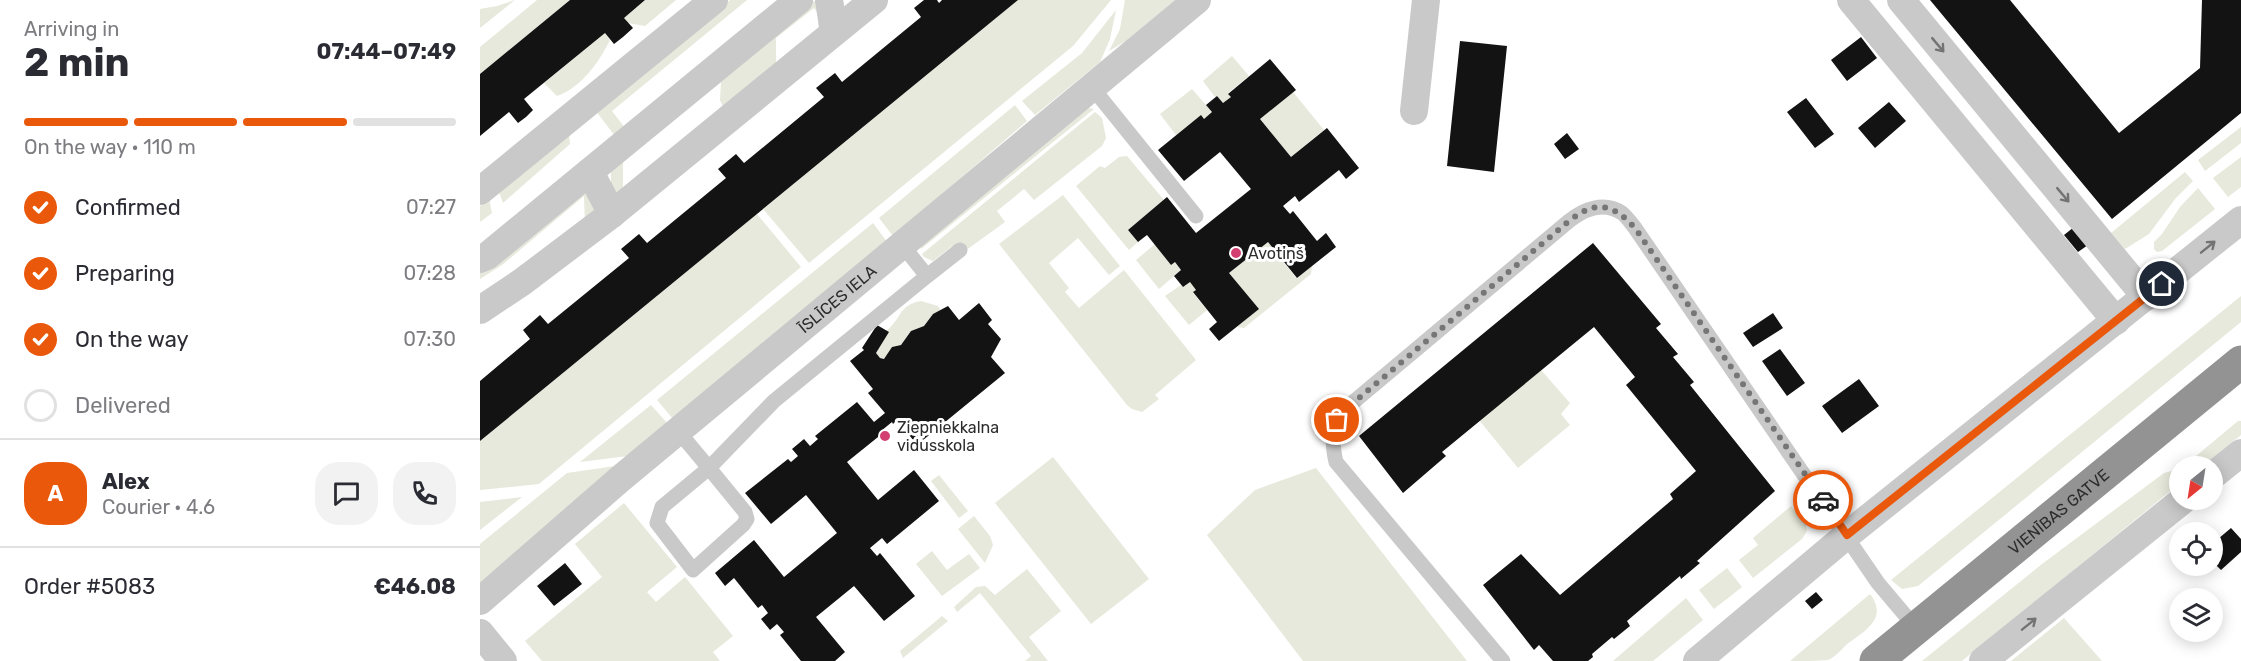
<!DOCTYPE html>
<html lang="en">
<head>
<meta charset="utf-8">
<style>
	:root { --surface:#fff; --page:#f2f2f3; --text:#2b2b33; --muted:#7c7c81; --line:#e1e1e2; --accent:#ea580c }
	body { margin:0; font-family:Rubik,sans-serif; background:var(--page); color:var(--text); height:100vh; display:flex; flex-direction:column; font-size:22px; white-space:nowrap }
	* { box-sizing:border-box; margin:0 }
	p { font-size:20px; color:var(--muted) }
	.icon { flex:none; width:33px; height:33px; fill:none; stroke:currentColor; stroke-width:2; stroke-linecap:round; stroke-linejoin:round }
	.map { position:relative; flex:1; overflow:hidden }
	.sheet { display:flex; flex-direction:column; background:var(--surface); width:480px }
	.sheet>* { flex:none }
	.needle { width:39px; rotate:210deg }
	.fabs { position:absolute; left:1689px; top:456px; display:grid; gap:12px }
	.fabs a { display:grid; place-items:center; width:54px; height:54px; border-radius:50%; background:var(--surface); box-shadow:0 3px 15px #0003; font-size:30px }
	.pin { position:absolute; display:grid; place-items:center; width:51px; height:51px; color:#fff; margin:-26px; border:3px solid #fff; border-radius:50%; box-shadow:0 2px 6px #0007 }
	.courier { position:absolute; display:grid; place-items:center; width:60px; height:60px; margin:-30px; border:4px solid #ea580c; border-radius:50%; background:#fff; color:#222; box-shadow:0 2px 8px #0007 }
	.headline em { font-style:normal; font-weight:700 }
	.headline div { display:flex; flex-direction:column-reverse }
	.headline { display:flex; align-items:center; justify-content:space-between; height:102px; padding:0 24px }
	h1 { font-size:39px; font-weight:700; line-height:45px }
	.bar { display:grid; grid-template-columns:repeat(4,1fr); gap:9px 6px; align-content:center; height:72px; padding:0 24px }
	.bar i { height:8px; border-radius:4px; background:var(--line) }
	.bar .on { background:var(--accent) }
	.bar p { grid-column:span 4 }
	.line { display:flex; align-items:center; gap:15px; padding:0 24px; border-top:2px solid var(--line) }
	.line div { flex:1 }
	.round { display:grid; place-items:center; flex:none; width:63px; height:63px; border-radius:24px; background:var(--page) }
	ol { padding:0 24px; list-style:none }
	li { display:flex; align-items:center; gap:18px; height:66px }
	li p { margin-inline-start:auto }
	li .icon { padding:6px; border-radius:50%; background:var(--accent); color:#fff; stroke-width:4 }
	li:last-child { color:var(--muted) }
	li i { width:33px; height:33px; border:3px solid var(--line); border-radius:50% }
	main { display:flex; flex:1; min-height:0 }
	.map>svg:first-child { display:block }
	.green { fill:#e6e9db }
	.building { fill:#131313 }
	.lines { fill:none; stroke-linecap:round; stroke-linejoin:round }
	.lane { stroke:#c9c9c9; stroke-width:15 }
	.street { stroke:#c9c9c9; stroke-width:28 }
	.highway { stroke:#939393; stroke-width:33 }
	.oneway { stroke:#737373 }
	.done { stroke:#767676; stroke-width:6; stroke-dasharray:0 10.8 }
	.route { stroke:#ea580c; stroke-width:8 }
	.poi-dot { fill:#d24072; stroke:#fff; stroke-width:2 }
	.labels { text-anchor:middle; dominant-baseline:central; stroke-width:6; stroke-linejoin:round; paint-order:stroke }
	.poi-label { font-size:16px; fill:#2c2c2c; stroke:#fff; text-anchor:start }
	.street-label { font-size:16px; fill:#2c2c2c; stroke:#fff }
</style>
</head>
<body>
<main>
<section class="sheet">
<div class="headline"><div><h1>2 min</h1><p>Arriving in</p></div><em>07:44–07:49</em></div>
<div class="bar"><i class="on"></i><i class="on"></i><i class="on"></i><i></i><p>On the way · 110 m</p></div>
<ol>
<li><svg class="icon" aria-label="check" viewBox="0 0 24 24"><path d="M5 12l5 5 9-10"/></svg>Confirmed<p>07:27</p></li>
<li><svg class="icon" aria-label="check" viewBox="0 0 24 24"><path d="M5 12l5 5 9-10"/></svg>Preparing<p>07:28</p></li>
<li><svg class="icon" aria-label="check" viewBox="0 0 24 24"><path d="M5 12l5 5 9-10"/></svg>On the way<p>07:30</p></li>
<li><i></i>Delivered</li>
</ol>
<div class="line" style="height:108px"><b class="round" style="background:var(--accent);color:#fff">A</b><div><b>Alex</b><p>Courier · 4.6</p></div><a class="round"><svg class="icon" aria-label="chat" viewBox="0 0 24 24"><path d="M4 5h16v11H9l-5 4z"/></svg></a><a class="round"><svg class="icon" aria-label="phone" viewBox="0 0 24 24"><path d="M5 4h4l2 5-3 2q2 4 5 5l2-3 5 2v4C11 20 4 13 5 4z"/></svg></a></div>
<div class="line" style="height:78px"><div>Order #5083</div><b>€46.08</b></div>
</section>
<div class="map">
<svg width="1761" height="661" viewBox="0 0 1761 661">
	<rect width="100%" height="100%" fill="#fff"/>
	<path class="green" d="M35,0L0,28V9L17,6Z
		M57,0H90L0,74V47Z
		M165,0H196L165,26L148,23L144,18Z
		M250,0H267L132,111L145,128L135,136L115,110Z
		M538,0H631L593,46L329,263L283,209Z
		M645,0H695L646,41L629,51L640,29Z
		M334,1L342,5L339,35L338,13L334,8L296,38V67L243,107L240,100L241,82L143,162V193L135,194L131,186V168L323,7Z
		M636,10L630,39L620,62L555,115L542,101L602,53Z
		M125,33L130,40C119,62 102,87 77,96L64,83Z
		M752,56L769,76L748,93L751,97L743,103L737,96L735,97L723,81Z
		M712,89L732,112L724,119L720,116L696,135L680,114Z
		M813,92L844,130L811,157L780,119Z
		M535,105L547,121L413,236L399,218Z
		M608,108L614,109L441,249L442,240Z
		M615,112L622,118L626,138L622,146L554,200L544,189L517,211L525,222L485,251L472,246L453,261L444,257L442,254Z
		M1761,127V143L1725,171L1718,160Z
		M89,134L90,144L23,203L19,192Z
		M647,156L684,200L648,230L658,242L649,250L596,186L620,166L625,168L639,157Z
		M1761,157V187L1748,197L1733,178Z
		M1705,172L1713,181L1695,199L1669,234L1645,249L1631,233Z
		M107,188L116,199L113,217L105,224L104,196L22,265L0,279V271Z
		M1718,188L1735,209L1682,251L1677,252L1674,249V242L1682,234L1700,207Z
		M583,195L640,266L629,275L598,238L569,263L589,288L585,292L599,308L644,270L716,360L675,395L679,399L662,412L652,409L647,405L519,244Z
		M9,199L12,213L0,222V206Z
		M277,214L321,267L59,484L0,490V441Z
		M393,223L408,243L193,419L177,400Z
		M788,242L816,278L832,266L831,274L764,328L757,327L778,309L749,273Z
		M675,244L691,265L695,262L701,270L679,289L656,260Z
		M710,282L716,290L713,293L727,310L709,325L685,296L701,285L703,287Z
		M1761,296V322L1438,586L1422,589L1411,580Z
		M441,301L458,306L461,311L452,315L444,326L431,331L421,345L412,347L406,359L400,358L396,353L409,332L406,331C422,319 418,305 441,301Z
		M1061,370L1090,403L1081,414L1090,425L1038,468L999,420Z
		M171,405L188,424L148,456L100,462Z
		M1758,421H1761V435L1722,466H1704Z
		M573,457L669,579L611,624L515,503Z
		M135,466L0,583V544L87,473Z
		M836,468L987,661H823L727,535L775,490Z
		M1699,469V484L1482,661H1442L1562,564L1684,473Z
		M459,475L488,511L479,518L451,481Z
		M42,497L0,530V502Z
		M144,503L197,567L167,592L176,602L205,577L253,636L233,652L240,661H62L45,641L122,577L95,544Z
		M1311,506L1326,524L1327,531L1322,539L1273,578L1259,560L1278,545L1273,538Z
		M494,516L510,536L513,545L505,563L478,529Z
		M452,551L467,570L489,554L500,568L462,596L436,564Z
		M1247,568L1262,587L1234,609L1219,590Z
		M547,569L581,611L549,637L568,661H545L551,656L500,593L477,612L474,607L496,587L505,586L515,595Z
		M1390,594C1409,619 1384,631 1366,645C1361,650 1354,658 1348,660C1339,661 1320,661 1310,661Z
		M1206,598L1223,620L1173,661H1133Z
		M462,616L468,621L423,658L420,651Z
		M1584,618L1622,661H1531Z"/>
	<path class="building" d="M90,0H165L144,18L153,28L143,37L134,44L125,33L44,99L53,110L46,117L38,123L29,112L0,136V74Z
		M444,0H457L459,3L462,0H538L0,441V381L50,339L43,330L60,315L68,324L149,258L141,249L159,234L167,243L246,178L238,169L256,154L264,163L344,97L336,88L346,80L355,73L362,82L441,17L434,8Z
		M1450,0H1530L1639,133L1720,68L1722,0H1761V113L1632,219Z
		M1381,37L1397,58L1367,81L1351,60Z
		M980,41L1027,46L1014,172L967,166Z
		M790,59L816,90L780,119L811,157L847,128L879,168L866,179L859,170L819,202L815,196L803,206L810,214L813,211L837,241L846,233L856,247L817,278L788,242L749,273L779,309L739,341L729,329L737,322L713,292L716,290L710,282L703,287L694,276L701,270L695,262L691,265L667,235L658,242L648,230L687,197L716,233L771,189L740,152L704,181L678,150L721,115L724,119L732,112L726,105L737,96L743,103L751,97L748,94Z
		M1326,98L1354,134L1335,148L1307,112Z
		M1409,102L1426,121L1395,148L1378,128Z
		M1087,133L1099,149L1085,159L1074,144Z
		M1594,227L1608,245L1598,252L1584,235Z
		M1113,243L1181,324L1176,328L1198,354L1193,357L1214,382L1210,385L1295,491L1217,561L1220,563L1201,579L1200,576L1147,621L1150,626L1134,639L1132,637L1112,654L1113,657L1108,661H1073L1059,645L1054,650L1003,585L1041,554L1080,595L1193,499L1190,494L1216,471L1146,385L1155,377L1114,327L962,452L966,456L923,493L879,436Z
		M499,303L512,320L508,324L521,339L511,357L525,373L437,445L417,420L413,424L412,422L401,431L403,433L367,462L398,500L434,470L459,501L407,544L402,538L390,548L397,556L400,553L435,596L404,621L374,586L336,617L365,652L355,661H321L300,635L304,632L297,624L290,630L281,619L288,613L282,605L278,608L254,578L245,586L235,573L274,540L304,577L357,533L326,495L291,524L265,493L308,459L311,462L318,456L312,449L324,439L330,446L338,439L335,436L377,402L394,422L405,413L388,393L393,389L370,361L384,350L382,348L397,325L409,332L396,353L400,358L404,359L412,347L421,345L431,331L444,326L453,314L468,306L479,320Z
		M1293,313L1303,328L1273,347L1263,333Z
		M1300,349L1325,383L1307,396L1282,361Z
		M1379,379L1399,406L1362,433L1342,406Z
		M1751,528L1761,539V552L1741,570L1732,561V544Z
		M85,563L102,584L74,606L57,586Z
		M1336,592L1343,600L1332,609L1325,601Z"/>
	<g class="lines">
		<path class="lane" d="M611,86L716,216
			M423,246L447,276L480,250
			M198,431L229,468L182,507L177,523L213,570L263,525L267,519L265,512L229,468L294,401L447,276
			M1023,661L856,462C851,441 852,427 865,409L1089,221C1104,209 1124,201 1142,213C1147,217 1151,223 1155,228L1398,583L1436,628"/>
		<g class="street">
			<path d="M349,0L354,32"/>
			<path d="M1371,0L1636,321"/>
			<path d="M1421,0L1666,297"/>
			<path d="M934,111L946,0"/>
			<path d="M110,172L132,214"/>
			<path d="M0,191L234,0"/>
			<path d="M0,259L7,256L319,0"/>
			<path d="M0,310L42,282L132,214L394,0"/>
			<path d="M1732,476L1761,453"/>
			<path id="s1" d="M0,601L140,479L717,0"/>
			<path d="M0,633L23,661"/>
			<path d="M1217,661L1367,535L1761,220"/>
			<path d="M1503,661L1703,500"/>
		</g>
		<path class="highway" id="s2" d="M1396,661L1761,362"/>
	</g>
	<defs><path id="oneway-shaft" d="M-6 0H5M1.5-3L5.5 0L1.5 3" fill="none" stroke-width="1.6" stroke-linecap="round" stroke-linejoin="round" transform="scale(1.5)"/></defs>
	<g class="oneway">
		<use href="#oneway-shaft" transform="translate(1458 45) rotate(50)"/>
		<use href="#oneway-shaft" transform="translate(1583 195) rotate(50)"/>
		<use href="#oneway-shaft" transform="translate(1728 247) rotate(-39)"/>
		<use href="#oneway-shaft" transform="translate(1549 624) rotate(-39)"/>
	</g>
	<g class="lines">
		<path class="done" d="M857,420L866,409L1089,221C1116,200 1132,203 1155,228L1343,500"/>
		<path class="route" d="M1343,500L1367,535L1682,284"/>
	</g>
	<g class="poi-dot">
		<circle cx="756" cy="253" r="6"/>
		<circle cx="405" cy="436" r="6"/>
	</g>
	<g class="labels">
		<g class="poi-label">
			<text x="768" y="253">Avotiņš</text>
			<text x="417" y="427">Ziepniekkalna<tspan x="417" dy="18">vidusskola</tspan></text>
		</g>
		<g class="street-label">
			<text stroke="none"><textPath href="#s1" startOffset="468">ĪSLĪCES IELA</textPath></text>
			<text stroke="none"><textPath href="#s2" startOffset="236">VIENĪBAS GATVE</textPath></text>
		</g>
	</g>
</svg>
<div class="fabs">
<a><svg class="needle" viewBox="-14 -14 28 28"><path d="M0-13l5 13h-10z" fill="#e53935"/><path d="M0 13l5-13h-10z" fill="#7c7c81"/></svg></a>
<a><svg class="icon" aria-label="locate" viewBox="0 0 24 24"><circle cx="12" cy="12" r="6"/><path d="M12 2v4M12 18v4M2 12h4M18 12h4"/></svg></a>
<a><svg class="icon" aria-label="layers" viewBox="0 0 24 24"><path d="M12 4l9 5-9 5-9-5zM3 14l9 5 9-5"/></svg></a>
</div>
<div class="pin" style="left:857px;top:420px;background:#ea580c"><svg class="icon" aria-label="bag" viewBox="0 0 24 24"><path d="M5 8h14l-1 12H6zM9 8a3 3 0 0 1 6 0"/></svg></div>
<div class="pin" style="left:1682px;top:284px;background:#1f2937"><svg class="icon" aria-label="home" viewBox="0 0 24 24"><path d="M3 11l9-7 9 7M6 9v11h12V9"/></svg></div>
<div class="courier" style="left:1343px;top:500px"><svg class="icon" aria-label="car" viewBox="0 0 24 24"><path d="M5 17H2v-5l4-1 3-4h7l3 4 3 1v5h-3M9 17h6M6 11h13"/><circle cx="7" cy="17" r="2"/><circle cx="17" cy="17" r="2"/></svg></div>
</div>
</main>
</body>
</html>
